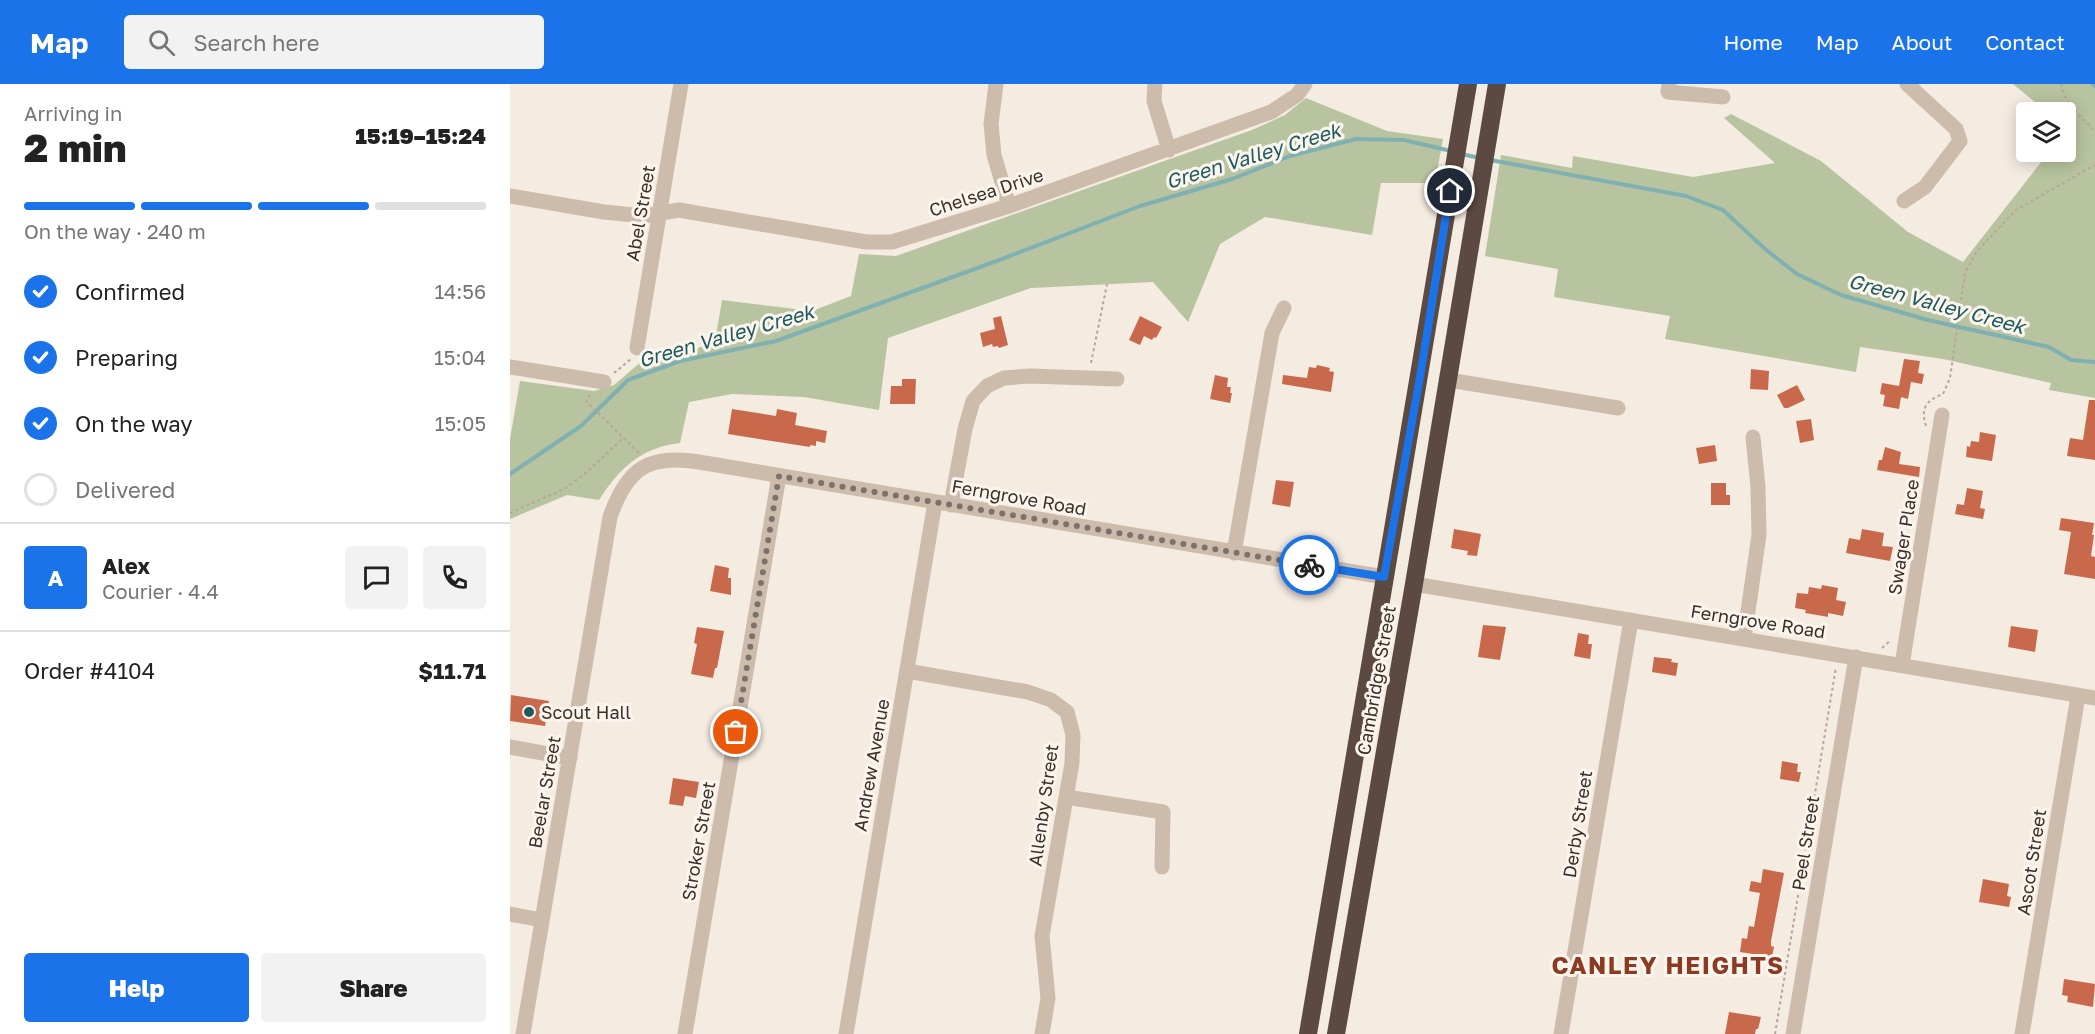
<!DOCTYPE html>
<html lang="en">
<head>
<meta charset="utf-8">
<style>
	:root { --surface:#fff; --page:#f2f2f2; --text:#222; --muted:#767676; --line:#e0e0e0; --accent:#1a73e8 }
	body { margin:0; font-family:"Golos Text",sans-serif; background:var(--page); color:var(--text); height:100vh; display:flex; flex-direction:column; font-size:22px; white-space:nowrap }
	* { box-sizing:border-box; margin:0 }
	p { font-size:20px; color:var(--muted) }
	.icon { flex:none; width:33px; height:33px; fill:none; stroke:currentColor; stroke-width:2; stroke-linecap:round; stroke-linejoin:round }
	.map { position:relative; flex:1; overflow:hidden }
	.sheet { display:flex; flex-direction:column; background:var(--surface); width:510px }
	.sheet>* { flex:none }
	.controls { position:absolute; left:1506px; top:18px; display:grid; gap:12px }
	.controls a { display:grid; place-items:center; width:60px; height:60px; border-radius:6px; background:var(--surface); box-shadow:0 3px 15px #0003; font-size:30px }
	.pin { position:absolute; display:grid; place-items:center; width:51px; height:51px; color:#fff; margin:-26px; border:3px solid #fff; border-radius:50%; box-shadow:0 2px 6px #0007 }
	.courier { position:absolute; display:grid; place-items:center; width:60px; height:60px; margin:-30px; border:4px solid #1a73e8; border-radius:50%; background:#fff; color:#222; box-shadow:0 2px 8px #0007 }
	.overview em { font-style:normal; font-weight:800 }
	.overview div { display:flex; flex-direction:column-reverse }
	.overview { display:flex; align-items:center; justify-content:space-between; height:102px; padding:0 24px }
	h1 { font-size:39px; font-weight:800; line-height:45px }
	.bar { display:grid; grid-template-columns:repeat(4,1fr); gap:9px 6px; align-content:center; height:72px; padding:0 24px }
	.bar i { height:8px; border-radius:4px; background:var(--line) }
	.bar .active { background:var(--accent) }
	.bar p { grid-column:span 4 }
	.line { display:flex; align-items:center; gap:15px; padding:0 24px; border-top:2px solid var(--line) }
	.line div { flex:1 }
	.round { display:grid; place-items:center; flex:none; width:63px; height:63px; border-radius:6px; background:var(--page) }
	ol { padding:0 24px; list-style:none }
	li { display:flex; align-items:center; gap:18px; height:66px }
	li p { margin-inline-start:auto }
	li .icon { padding:6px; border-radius:50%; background:var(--accent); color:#fff; stroke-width:4 }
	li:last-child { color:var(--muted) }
	li i { width:33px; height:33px; border:3px solid var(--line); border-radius:50% }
	.action { display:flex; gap:12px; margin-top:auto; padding:12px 24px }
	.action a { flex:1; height:69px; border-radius:6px; background:var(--accent); color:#fff; font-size:24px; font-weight:800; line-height:69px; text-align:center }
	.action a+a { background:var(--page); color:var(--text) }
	header { display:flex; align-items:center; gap:36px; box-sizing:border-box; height:84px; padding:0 30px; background:var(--accent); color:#fff }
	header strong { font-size:28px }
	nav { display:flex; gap:33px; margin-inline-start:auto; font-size:21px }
	.search { width:420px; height:54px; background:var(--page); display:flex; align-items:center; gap:15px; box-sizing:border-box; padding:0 21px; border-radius:6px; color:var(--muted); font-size:22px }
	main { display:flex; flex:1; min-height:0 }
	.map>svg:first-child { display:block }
	.green { fill:#b8c4a0 }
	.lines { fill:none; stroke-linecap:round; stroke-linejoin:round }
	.stream { stroke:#7fb0b2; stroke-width:4 }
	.building { fill:#c8694b }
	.path { stroke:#b9a596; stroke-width:2; stroke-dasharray:3 3; stroke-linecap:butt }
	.minor { stroke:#cdbbac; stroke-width:15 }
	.highway { stroke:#5c4a42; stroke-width:18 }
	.done { stroke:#7c716b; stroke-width:6; stroke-dasharray:0 10.8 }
	.route { stroke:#1a73e8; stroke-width:8 }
	.poi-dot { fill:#1f5a5e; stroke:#fbf5ee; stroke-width:2 }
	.labels { text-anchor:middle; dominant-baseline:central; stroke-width:6; stroke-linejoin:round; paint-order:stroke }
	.street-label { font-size:18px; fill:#3b302b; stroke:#fbf5ee }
	.poi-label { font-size:18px; fill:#3b302b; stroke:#fbf5ee; text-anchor:start }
	.water-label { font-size:20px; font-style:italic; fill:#1f5a5e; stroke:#fbf5ee }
	.district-label { font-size:24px; font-weight:bold; letter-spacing:1.5px; fill:#8c3b22; stroke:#fbf5ee }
</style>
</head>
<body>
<header>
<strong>Map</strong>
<div class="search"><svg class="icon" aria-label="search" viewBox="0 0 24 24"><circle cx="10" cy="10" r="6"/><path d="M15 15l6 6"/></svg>Search here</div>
<nav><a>Home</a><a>Map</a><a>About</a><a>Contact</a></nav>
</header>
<main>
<section class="sheet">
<div class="overview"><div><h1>2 min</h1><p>Arriving in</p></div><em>15:19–15:24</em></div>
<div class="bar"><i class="active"></i><i class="active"></i><i class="active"></i><i></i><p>On the way · 240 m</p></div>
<ol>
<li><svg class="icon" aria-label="check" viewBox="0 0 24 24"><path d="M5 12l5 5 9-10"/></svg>Confirmed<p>14:56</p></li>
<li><svg class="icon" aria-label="check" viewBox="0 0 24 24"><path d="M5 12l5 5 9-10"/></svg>Preparing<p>15:04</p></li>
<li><svg class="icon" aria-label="check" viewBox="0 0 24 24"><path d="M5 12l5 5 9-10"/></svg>On the way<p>15:05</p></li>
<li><i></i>Delivered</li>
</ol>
<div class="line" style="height:108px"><b class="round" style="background:var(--accent);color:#fff">A</b><div><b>Alex</b><p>Courier · 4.4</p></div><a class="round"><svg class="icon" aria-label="chat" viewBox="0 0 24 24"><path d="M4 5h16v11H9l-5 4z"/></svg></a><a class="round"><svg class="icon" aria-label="phone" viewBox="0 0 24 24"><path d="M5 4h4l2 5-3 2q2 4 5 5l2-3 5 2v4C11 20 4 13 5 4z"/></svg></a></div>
<div class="line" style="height:78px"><div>Order #4104</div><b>$11.71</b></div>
<div class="action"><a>Help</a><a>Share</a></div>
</section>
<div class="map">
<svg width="1585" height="950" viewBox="0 0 1585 950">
	<rect width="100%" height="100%" fill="#f4ebe1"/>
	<path class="green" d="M1503,0H1585V314L1539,306L1541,299L1433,275L1350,263L1346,288L1155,255L1160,232L1044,213L1048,185L975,172L991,71L1062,84L1063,72L1183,93L1265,79L1214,34L1221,30L1311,77L1398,148L1453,178L1539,68H1556V28H1537Z
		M796,14L877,47L933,55L925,99H871L862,151L755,133L710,160L678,238L643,198L521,204L378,254L369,326L294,313L222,310L179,318L170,359C130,364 110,384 89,416L57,411L0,435V355L10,297L84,307L104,301L139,271L162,273L205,258L212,216L302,227L341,212L349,170L386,172L742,46L775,31Z"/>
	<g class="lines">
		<path class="stream" d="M1583,0L1585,2
			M951,70L970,74
			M980,76L1176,112L1213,126L1255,165L1287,190L1331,211L1418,236L1539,263L1561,276L1585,278
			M0,390L71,342L118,296L170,277L266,257L484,178L630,122L722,95L780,72L846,55L894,56L941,67"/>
	</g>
	<path class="building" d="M491,232L498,261L489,264L488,262L483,263L482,260L473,263L470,249L485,245L483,234Z
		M630,232L652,243L646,254L644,253L642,256L634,252L630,261L619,256Z
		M1394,275L1410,277L1408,289L1414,290L1412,300L1401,298L1398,315L1391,313L1389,325L1373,322L1375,311L1370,310L1372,299L1389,302Z
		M807,281L820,284L819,287L824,288L821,308L772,300L773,291L797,294L799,283L806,284Z
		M1241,285L1259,287L1258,306L1240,305Z
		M705,291L718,294L717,303H721L720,309H722L720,319L700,315Z
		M392,295H406L405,320H380L381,302H392Z
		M1287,301L1295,316L1278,324H1274L1267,311Z
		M1579,316H1585V376L1557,372L1560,354L1573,356Z
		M222,325L266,332L267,325L287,329L285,341L317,347L315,359L306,357V362L300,361V363L218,350Z
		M1301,335L1304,356L1290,359L1286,337Z
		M1470,348L1486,351L1482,377L1456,373L1457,362L1460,363L1461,357L1469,358Z
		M1205,361L1207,377L1189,380L1186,364Z
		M1375,363L1391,368L1389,380L1410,383L1409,393L1367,386L1369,376H1372Z
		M766,396L784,398L780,423L762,420Z
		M1201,399H1216V411H1220V421H1201Z
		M1457,404L1473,407L1470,424L1475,425L1473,435L1445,430L1447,420L1454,421Z
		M1551,434L1584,439L1582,451H1584L1581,472L1585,473V495L1554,490L1561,448L1549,446Z
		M944,445L971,450L967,472L957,471L958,467L941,464Z
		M1352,445L1374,449L1372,462L1383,463L1380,477L1336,469L1339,454L1350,456Z
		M205,481L219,484L218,494H221V511L200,507Z
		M1312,501L1328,504L1326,516L1336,518L1333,532L1318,529V533L1313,532L1295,529L1296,526L1285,524L1287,509L1298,510L1299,503L1311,505Z
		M973,541L996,543L990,576L968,573Z
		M1501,542L1528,546L1525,568L1498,563Z
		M187,543L214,547L207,584H205L203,594L181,590L187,560L184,559Z
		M1068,549L1079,551L1078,560H1082L1080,575L1064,572Z
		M1144,573L1162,575L1161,578L1168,579L1166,592L1142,588Z
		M1,611L39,617L35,642L0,637Z
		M1272,677L1288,680L1287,688H1291L1289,698L1270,695Z
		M163,694L189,698L186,714L175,712L173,722L159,720Z
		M1253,785L1274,789L1261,857V862L1264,863L1262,873L1230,868L1232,854L1237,855L1239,842L1244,843L1250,809L1239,807L1241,797L1251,799Z
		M1473,795L1499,800L1497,812L1501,813L1499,823L1469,818Z
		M1554,895L1585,900L1583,923L1557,918L1558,912L1552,911Z
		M1219,928L1251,933L1248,945H1246L1245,950H1215Z"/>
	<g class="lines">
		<path class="path" d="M1551,0C1557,25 1570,30 1585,48
			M581,279L597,200
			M104,289L121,275
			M80,311L76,316L79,320L131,371
			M1416,342C1410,324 1417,316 1433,310L1440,294L1455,189L1467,167L1506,126L1585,81
			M0,429L54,405L76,389L113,354
			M1372,564L1381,556
			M1265,950L1326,583"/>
		<path class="minor" d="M486,0L481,40L484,71L499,122
			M645,0L644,17L659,66
			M1159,0L1158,8L1213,13
			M0,112L94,128L134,132L169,126L356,158H382L499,122L761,28L787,11L795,0
			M1394,117L1415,103L1450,57L1446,45L1397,0
			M127,264L171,0
			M0,283L94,298
			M939,296L1108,324
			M441,421L455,345L463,317L477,302L494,294L520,292L607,295
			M724,469L762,249L774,224
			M904,500L1585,614
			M1234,555L1249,451L1248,403L1243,353
			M1392,581L1432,331
			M397,587L518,608L541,616L557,628L563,651L562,679L532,852L538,914L532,950
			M0,663L60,674
			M556,713L653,728L652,783
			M0,830L32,836
			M13,950L100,433C117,385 137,370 189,378L874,493
			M175,950L269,392
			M336,950L425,418
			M1051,950L1121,536
			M1283,950L1346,573
			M1512,950L1568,612"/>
		<path class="highway" d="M798,950C850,633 906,317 958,0
			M826,950L904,500L987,0"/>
	</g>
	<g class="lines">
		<path class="done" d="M226,648L269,392L799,481"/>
		<path class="route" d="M799,481L874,493L910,293L940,107"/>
	</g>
	<circle class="poi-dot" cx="19" cy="628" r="6"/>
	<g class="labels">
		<g class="street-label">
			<text transform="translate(476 108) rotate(-18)">Chelsea Drive</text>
			<text transform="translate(130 129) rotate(-80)">Abel Street</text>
			<text transform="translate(509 413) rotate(10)">Ferngrove Road</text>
			<text transform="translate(1393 453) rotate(-81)">Swager Place</text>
			<text transform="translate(1248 537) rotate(9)">Ferngrove Road</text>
			<text transform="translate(866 596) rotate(-80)">Cambridge Street</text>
			<text transform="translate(361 681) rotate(-80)">Andrew Avenue</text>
			<text transform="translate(34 708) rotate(-80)">Beelar Street</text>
			<text transform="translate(533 721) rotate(-82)">Allenby Street</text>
			<text transform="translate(1067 740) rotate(-81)">Derby Street</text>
			<text transform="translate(188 757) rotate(-80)">Stroker Street</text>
			<text transform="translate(1295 759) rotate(-81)">Peel Street</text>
			<text transform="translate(1521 778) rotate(-81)">Ascot Street</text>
		</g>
		<g class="poi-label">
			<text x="31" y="628">Scout Hall</text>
		</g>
		<g class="water-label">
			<text transform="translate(743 71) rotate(-17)">Green Valley Creek</text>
			<text transform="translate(1427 219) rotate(15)">Green Valley Creek</text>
			<text transform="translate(216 251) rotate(-16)">Green Valley Creek</text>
		</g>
		<g class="district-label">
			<text x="1158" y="880">CANLEY HEIGHTS</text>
		</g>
	</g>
</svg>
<div class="controls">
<a><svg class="icon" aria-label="layers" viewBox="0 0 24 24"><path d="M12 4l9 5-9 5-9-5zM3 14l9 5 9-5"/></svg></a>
</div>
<div class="pin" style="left:226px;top:648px;background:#ea580c"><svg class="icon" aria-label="bag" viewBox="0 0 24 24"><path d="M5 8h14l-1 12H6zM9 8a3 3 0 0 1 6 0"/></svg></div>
<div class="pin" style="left:940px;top:107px;background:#1f2937"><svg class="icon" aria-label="home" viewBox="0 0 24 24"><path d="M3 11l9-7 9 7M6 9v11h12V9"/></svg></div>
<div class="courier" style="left:799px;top:481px"><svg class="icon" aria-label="bike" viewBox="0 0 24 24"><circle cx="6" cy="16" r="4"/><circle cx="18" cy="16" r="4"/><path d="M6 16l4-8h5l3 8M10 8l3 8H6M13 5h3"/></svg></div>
</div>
</main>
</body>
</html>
